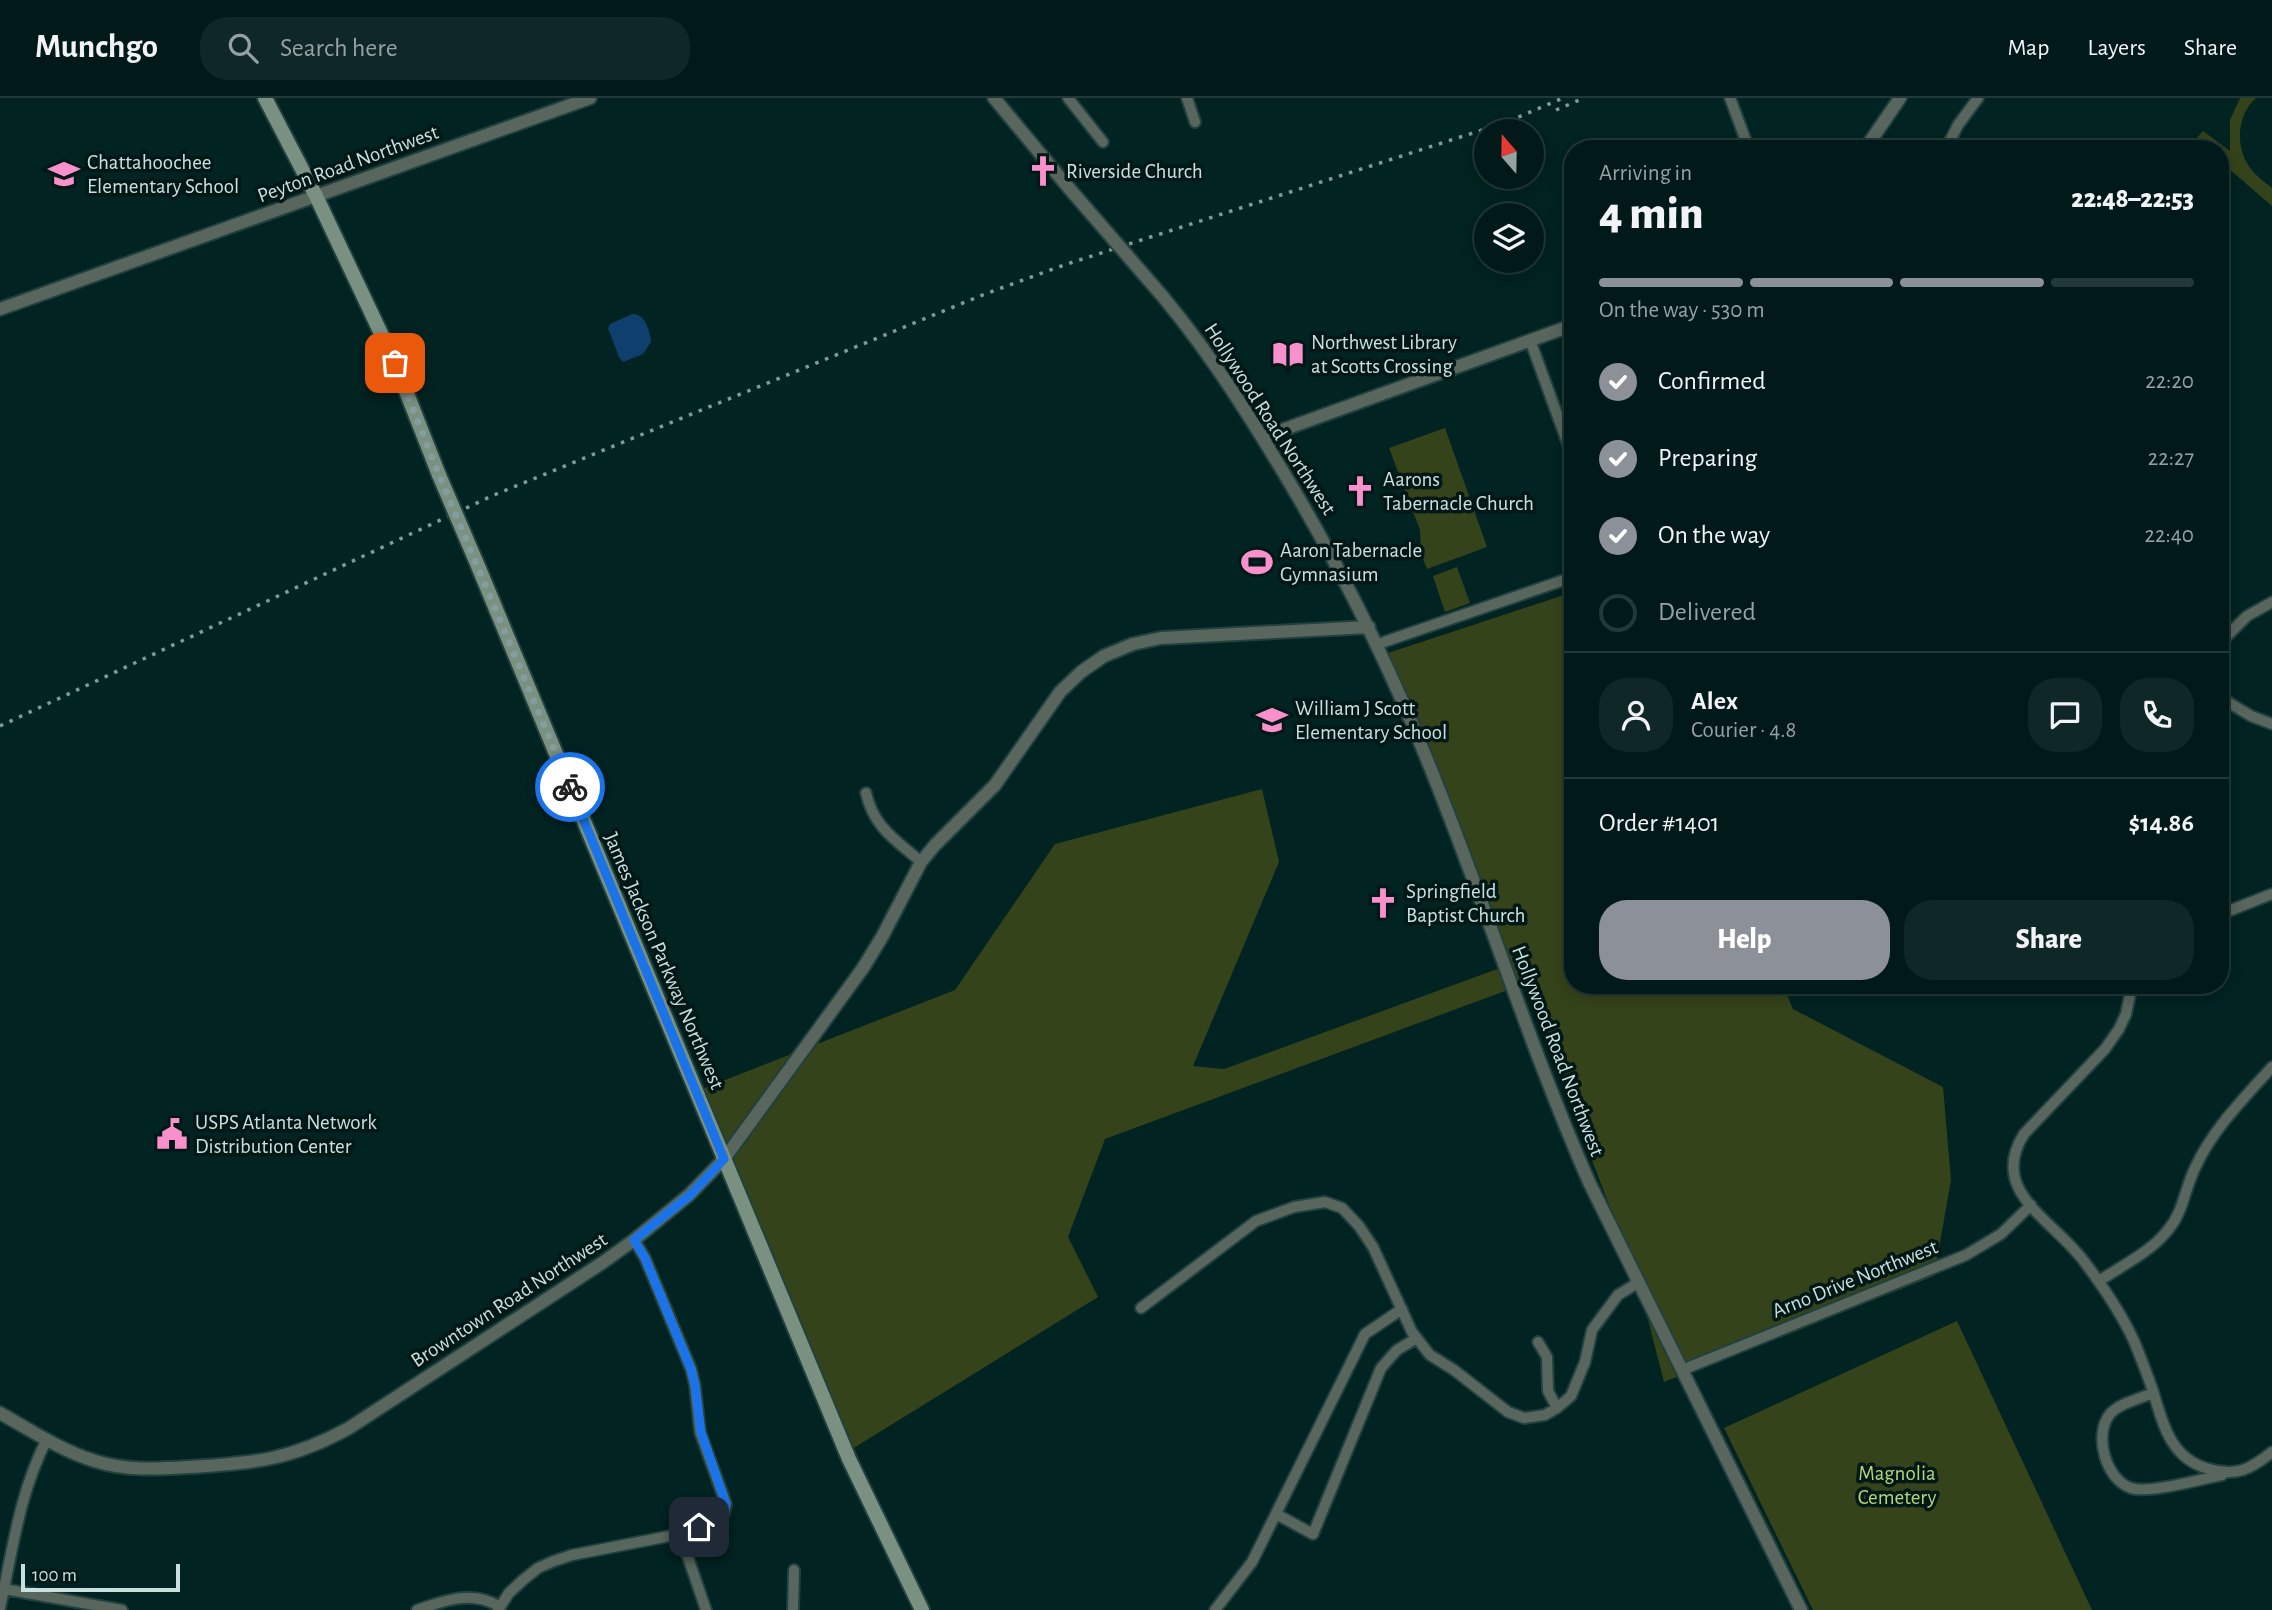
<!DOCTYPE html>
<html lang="en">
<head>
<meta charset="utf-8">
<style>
	:root { --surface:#011a19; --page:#0f2726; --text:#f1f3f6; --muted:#96a1a2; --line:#233838; --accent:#8c9099 }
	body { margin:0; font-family:"Alegreya Sans",sans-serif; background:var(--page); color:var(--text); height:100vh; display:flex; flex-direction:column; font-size:26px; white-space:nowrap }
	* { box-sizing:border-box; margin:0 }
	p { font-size:23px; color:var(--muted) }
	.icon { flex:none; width:38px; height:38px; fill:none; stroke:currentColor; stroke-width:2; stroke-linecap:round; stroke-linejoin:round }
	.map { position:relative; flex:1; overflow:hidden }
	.side { position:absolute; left:1564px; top:42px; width:665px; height:854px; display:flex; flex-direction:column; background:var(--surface); border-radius:28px; box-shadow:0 4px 18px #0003,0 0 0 2px var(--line) }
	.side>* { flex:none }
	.needle { width:46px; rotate:340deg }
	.tools { position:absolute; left:1474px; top:21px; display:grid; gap:14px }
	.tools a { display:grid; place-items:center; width:70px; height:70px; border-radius:50%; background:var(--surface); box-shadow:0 4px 18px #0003,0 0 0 2px var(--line); font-size:35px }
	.scale { position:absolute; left:21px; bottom:18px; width:159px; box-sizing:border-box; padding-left:7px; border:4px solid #c9e0de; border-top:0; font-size:19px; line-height:24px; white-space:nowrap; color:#c9e0de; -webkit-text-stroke:5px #021817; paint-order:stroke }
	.pin { position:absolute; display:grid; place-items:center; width:60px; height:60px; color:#fff; margin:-30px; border-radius:14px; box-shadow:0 4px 10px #0006 }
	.courier { position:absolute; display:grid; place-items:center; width:70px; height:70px; margin:-35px; border:5px solid #1a73e8; border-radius:50%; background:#fff; color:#222; box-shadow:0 2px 9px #0007 }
	.head em { font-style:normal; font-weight:800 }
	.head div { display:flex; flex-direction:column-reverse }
	.head { display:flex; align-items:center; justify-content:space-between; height:119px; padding:0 35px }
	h1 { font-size:46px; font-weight:800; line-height:52px }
	.bar { display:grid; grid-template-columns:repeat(4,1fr); gap:10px 7px; align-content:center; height:84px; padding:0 35px }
	.bar i { height:9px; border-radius:5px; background:var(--line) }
	.bar .on { background:var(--accent) }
	.bar p { grid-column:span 4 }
	.line { display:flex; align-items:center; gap:18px; padding:0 35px; border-top:2px solid var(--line) }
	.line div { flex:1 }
	.round { display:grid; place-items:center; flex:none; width:74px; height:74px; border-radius:28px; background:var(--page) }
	ol { padding:0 35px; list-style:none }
	li { display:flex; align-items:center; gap:21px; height:77px }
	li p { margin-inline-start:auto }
	li .icon { padding:7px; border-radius:50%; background:var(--accent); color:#fff; stroke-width:4 }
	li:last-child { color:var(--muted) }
	li i { width:38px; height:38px; border:4px solid var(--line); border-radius:50% }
	.button { display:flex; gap:14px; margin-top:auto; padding:14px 35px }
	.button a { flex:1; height:80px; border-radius:28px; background:var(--accent); color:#fff; font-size:28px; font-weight:800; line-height:80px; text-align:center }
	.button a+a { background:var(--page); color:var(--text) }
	header { display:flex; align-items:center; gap:42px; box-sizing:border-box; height:98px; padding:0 35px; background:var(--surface); border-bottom:2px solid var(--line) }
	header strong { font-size:33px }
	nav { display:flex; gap:38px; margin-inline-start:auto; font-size:24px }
	.search { width:490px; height:63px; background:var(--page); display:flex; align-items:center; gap:18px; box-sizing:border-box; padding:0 24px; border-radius:28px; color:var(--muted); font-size:26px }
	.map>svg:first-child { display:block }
	.green { fill:#35431a }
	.water { fill:#0f406d }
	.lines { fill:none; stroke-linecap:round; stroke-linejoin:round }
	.minor-casing { stroke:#21413f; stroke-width:14 }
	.tertiary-casing { stroke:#21413f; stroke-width:16 }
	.secondary-casing { stroke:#21413f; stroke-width:18 }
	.minor { stroke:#58665d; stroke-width:10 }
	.tertiary { stroke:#58665d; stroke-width:12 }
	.secondary { stroke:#7a9081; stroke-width:14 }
	.rail { stroke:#7f9a98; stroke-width:3.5; stroke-dasharray:3.5 7; stroke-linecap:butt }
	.tertiary-bridge-casing { stroke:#21413f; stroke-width:16; stroke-linecap:butt }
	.secondary-bridge-casing { stroke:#21413f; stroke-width:18; stroke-linecap:butt }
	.tertiary-bridge { stroke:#58665d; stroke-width:12 }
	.secondary-bridge { stroke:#7a9081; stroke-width:14 }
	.done { stroke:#839e9c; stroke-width:7; stroke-dasharray:0 12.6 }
	.route { stroke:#1a73e8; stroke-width:9 }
	.labels { text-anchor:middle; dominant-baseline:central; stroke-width:7; stroke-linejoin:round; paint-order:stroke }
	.poi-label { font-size:21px; fill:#c9e0de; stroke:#021817; text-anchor:start }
	.street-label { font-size:21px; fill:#c9e0de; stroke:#021817 }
	.park-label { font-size:21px; fill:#b5d579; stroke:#021817 }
</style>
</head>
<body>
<header>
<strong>Munchgo</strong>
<div class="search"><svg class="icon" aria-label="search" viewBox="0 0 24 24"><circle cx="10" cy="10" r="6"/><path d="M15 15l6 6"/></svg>Search here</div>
<nav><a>Map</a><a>Layers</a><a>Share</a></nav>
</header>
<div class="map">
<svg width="2272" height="1512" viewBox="0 0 2272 1512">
	<rect width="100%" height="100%" fill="#012321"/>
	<path class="green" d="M2240,0H2256C2236,18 2235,51 2251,71C2257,79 2265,84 2272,90V108L2221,64V51H2205L2195,42L2203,33L2230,53V22Z
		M1445,330L1487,449L1427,471L1421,456L1420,432L1389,350Z
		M1457,469L1470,505L1445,514L1433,478Z
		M1573,494V887H1783L1793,911L1943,989L1951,1082L1934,1178L1664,1284L1637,1179L1524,886L1105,1041L1068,1139L1098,1199L844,1356L692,995L955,892L1055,746L1262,691L1279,764L1193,968L1224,971L1500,870L1474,791L1376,559Z
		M1957,1223L2092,1512H1813L1724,1330Z"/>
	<path class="water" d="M632,216C645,215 650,233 651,244L643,256L623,264L619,259L608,230L610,226Z"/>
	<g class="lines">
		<defs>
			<path id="minor" d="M1068,0L1103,44
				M1187,0L1195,24
				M1730,0L1749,51
				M1946,51L1958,27L1978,0
				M1530,242L1573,360
				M1559,322L1573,317
				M2221,544L2247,518L2272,504
				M1378,546L1573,479
				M2221,600L2251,618L2272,626
				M866,695C874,730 896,742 921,764
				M2221,816L2272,796
				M2132,887L2126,916L2119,931L2105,951L2024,1036C1988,1093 2052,1121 2083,1162C2102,1187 2121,1215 2134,1243C2141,1260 2147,1276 2153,1293C2163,1327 2171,1361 2209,1371C2236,1379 2251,1371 2272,1354
				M2099,1183C2121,1168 2151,1154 2168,1132C2184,1113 2185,1089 2196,1068C2213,1031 2245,999 2272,969
				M1141,1210L1256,1123L1294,1109L1325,1104L1342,1110L1359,1128L1373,1149L1412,1234L1430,1257L1454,1272L1508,1314L1524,1320L1545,1317L1557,1310L1571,1298L1585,1264L1592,1232L1618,1197L1639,1184
				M1538,1244L1547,1259L1548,1293L1557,1310
				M1682,1272L1966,1157L2001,1136L2031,1107
				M2153,1295C2139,1301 2120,1305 2110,1316C2093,1337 2106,1382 2131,1390C2149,1396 2201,1381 2222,1377
				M1276,1416L1313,1436L1381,1270L1397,1252L1417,1240
				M680,1436L706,1512
				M4,1491L122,1512
				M0,1510C13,1450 19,1396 47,1341
				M417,1512C445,1502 473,1492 500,1509
				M498,1512L509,1495L523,1482L538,1470L554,1463L572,1457L680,1436L718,1423L724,1415L726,1406L700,1334L695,1288L691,1271L645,1160L634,1142
				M793,1512L794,1472
				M1215,1512L1252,1464L1365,1236L1402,1211"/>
			<path id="tertiary" d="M994,0L1068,89
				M1865,51L1900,0
				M1145,178C1197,236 1239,301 1279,367C1339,466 1390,568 1432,674C1487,810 1530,950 1589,1084L1801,1512
				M0,211L590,0
				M1263,339L1573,227
				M0,1315C30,1332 62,1353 95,1363C127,1373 157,1371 190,1369C255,1365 291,1362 349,1330L602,1165L634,1142L689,1097L724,1061L863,870L882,839L921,764L935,747L995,687L1060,594L1081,574L1104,558L1133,546L1161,540L1369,529"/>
			<path id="secondary" d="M265,0L316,98L395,265L439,377
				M478,468L849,1361L922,1512"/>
		</defs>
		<use href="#minor" class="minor-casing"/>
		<use href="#tertiary" class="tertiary-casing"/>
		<use href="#secondary" class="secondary-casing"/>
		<use href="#minor" class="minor"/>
		<use href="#tertiary" class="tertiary"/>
		<use href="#secondary" class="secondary"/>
		<path class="rail" d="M1556,12L1584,0
			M0,628L494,397L985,196L1064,167L1507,24L1563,0"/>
		<defs>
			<path id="tertiary-bridge" d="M1068,89L1145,178"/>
			<path id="secondary-bridge" d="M439,377L478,468"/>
		</defs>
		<use href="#tertiary-bridge" class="tertiary-bridge-casing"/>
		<use href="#secondary-bridge" class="secondary-bridge-casing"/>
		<use href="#tertiary-bridge" class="tertiary-bridge"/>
		<use href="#secondary-bridge" class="secondary-bridge"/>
	</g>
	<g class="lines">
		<path class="done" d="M395,265L439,377L570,689"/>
		<path class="route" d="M570,689L724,1061L690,1097L634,1142L645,1160L691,1271L695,1287L701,1334L726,1406C724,1422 714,1424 699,1429"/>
	</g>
	<defs>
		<symbol id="church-bare" viewBox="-9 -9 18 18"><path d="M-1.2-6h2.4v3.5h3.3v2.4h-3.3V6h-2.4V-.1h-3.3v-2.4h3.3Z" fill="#f890cc" stroke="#021817" stroke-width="2.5" paint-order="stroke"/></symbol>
		<symbol id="school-bare" viewBox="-9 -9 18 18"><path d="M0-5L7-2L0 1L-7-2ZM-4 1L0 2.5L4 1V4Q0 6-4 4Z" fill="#f890cc" stroke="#021817" stroke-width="2.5" paint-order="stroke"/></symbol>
		<symbol id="library-bare" viewBox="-9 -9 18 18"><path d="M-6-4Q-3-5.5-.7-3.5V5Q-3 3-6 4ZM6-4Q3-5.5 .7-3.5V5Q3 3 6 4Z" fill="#f890cc" stroke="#021817" stroke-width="2.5" paint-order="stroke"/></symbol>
		<symbol id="stadium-bare" viewBox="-9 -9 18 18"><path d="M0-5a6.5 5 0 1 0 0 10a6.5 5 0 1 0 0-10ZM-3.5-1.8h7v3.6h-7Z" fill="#f890cc" stroke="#021817" stroke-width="2.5" paint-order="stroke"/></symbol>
		<symbol id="civic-bare" viewBox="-9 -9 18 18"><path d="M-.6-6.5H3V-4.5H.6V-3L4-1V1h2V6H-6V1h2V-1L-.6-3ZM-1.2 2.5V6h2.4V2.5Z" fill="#f890cc" stroke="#021817" stroke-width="2.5" paint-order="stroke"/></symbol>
	</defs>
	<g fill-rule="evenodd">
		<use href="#church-bare" x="1021" y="51" width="44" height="44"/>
		<use href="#school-bare" x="42" y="54" width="44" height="44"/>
		<use href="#library-bare" x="1266" y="234" width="44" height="44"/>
		<use href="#church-bare" x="1338" y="371" width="44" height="44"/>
		<use href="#stadium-bare" x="1235" y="442" width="44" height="44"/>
		<use href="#school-bare" x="1250" y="600" width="44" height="44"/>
		<use href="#church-bare" x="1361" y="783" width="44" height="44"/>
		<use href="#civic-bare" x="150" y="1014" width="44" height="44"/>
	</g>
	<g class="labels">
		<g class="poi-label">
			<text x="87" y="64">Chattahoochee<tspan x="87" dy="24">Elementary School</tspan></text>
			<text x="1066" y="73">Riverside Church</text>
			<text x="1311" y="244">Northwest Library<tspan x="1311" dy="24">at Scotts Crossing</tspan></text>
			<text x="1383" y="381">Aarons<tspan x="1383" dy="24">Tabernacle Church</tspan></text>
			<text x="1280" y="452">Aaron Tabernacle<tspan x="1280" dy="24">Gymnasium</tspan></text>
			<text x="1295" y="610">William J Scott<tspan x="1295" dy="24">Elementary School</tspan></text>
			<text x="1406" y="793">Springfield<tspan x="1406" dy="24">Baptist Church</tspan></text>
			<text x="195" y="1024">USPS Atlanta Network<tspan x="195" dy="24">Distribution Center</tspan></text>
		</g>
		<g class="street-label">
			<text transform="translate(348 66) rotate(-20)">Peyton Road Northwest</text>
			<text transform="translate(1270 321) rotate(57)">Hollywood Road Northwest</text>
			<text transform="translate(664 863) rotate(67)">James Jackson Parkway Northwest</text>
			<text transform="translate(1558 953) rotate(69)">Hollywood Road Northwest</text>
			<text transform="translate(1855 1181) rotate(-22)">Arno Drive Northwest</text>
			<text transform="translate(509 1202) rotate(-33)">Browntown Road Northwest</text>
		</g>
		<g class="park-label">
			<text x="1897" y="1375">Magnolia<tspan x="1897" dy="24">Cemetery</tspan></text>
		</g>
	</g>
</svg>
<div class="tools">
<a><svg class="needle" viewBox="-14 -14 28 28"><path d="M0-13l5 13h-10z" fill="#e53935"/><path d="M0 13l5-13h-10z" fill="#96a1a2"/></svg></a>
<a><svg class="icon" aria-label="layers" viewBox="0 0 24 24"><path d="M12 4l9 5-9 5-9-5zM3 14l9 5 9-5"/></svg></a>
</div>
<div class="scale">100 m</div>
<div class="pin" style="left:395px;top:265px;background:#ea580c"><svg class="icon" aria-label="bag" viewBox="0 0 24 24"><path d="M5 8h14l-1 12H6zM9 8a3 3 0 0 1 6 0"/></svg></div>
<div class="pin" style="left:699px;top:1429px;background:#1f2937"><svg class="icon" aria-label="home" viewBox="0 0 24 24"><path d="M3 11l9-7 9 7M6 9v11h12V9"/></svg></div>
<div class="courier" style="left:570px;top:689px"><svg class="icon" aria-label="bike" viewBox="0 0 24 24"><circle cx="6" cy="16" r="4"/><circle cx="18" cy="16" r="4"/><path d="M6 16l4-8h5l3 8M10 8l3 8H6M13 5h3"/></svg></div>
<section class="side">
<div class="head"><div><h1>4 min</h1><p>Arriving in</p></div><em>22:48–22:53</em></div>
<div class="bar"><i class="on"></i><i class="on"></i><i class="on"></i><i></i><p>On the way · 530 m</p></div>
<ol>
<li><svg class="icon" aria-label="check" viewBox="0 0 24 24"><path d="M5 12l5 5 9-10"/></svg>Confirmed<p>22:20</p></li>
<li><svg class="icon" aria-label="check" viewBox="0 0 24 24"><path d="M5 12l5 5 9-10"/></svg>Preparing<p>22:27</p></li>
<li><svg class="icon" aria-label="check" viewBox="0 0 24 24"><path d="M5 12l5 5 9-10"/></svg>On the way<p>22:40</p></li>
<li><i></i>Delivered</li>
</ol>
<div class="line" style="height:126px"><a class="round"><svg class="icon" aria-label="person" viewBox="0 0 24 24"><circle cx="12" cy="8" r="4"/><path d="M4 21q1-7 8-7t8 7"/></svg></a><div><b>Alex</b><p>Courier · 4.8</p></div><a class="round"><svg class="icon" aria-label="chat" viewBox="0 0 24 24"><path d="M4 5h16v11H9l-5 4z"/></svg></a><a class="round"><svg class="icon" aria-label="phone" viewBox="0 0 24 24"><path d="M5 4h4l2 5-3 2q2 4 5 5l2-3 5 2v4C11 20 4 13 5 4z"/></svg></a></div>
<div class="line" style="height:91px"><div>Order #1401</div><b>$14.86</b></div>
<div class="button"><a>Help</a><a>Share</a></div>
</section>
</div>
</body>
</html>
